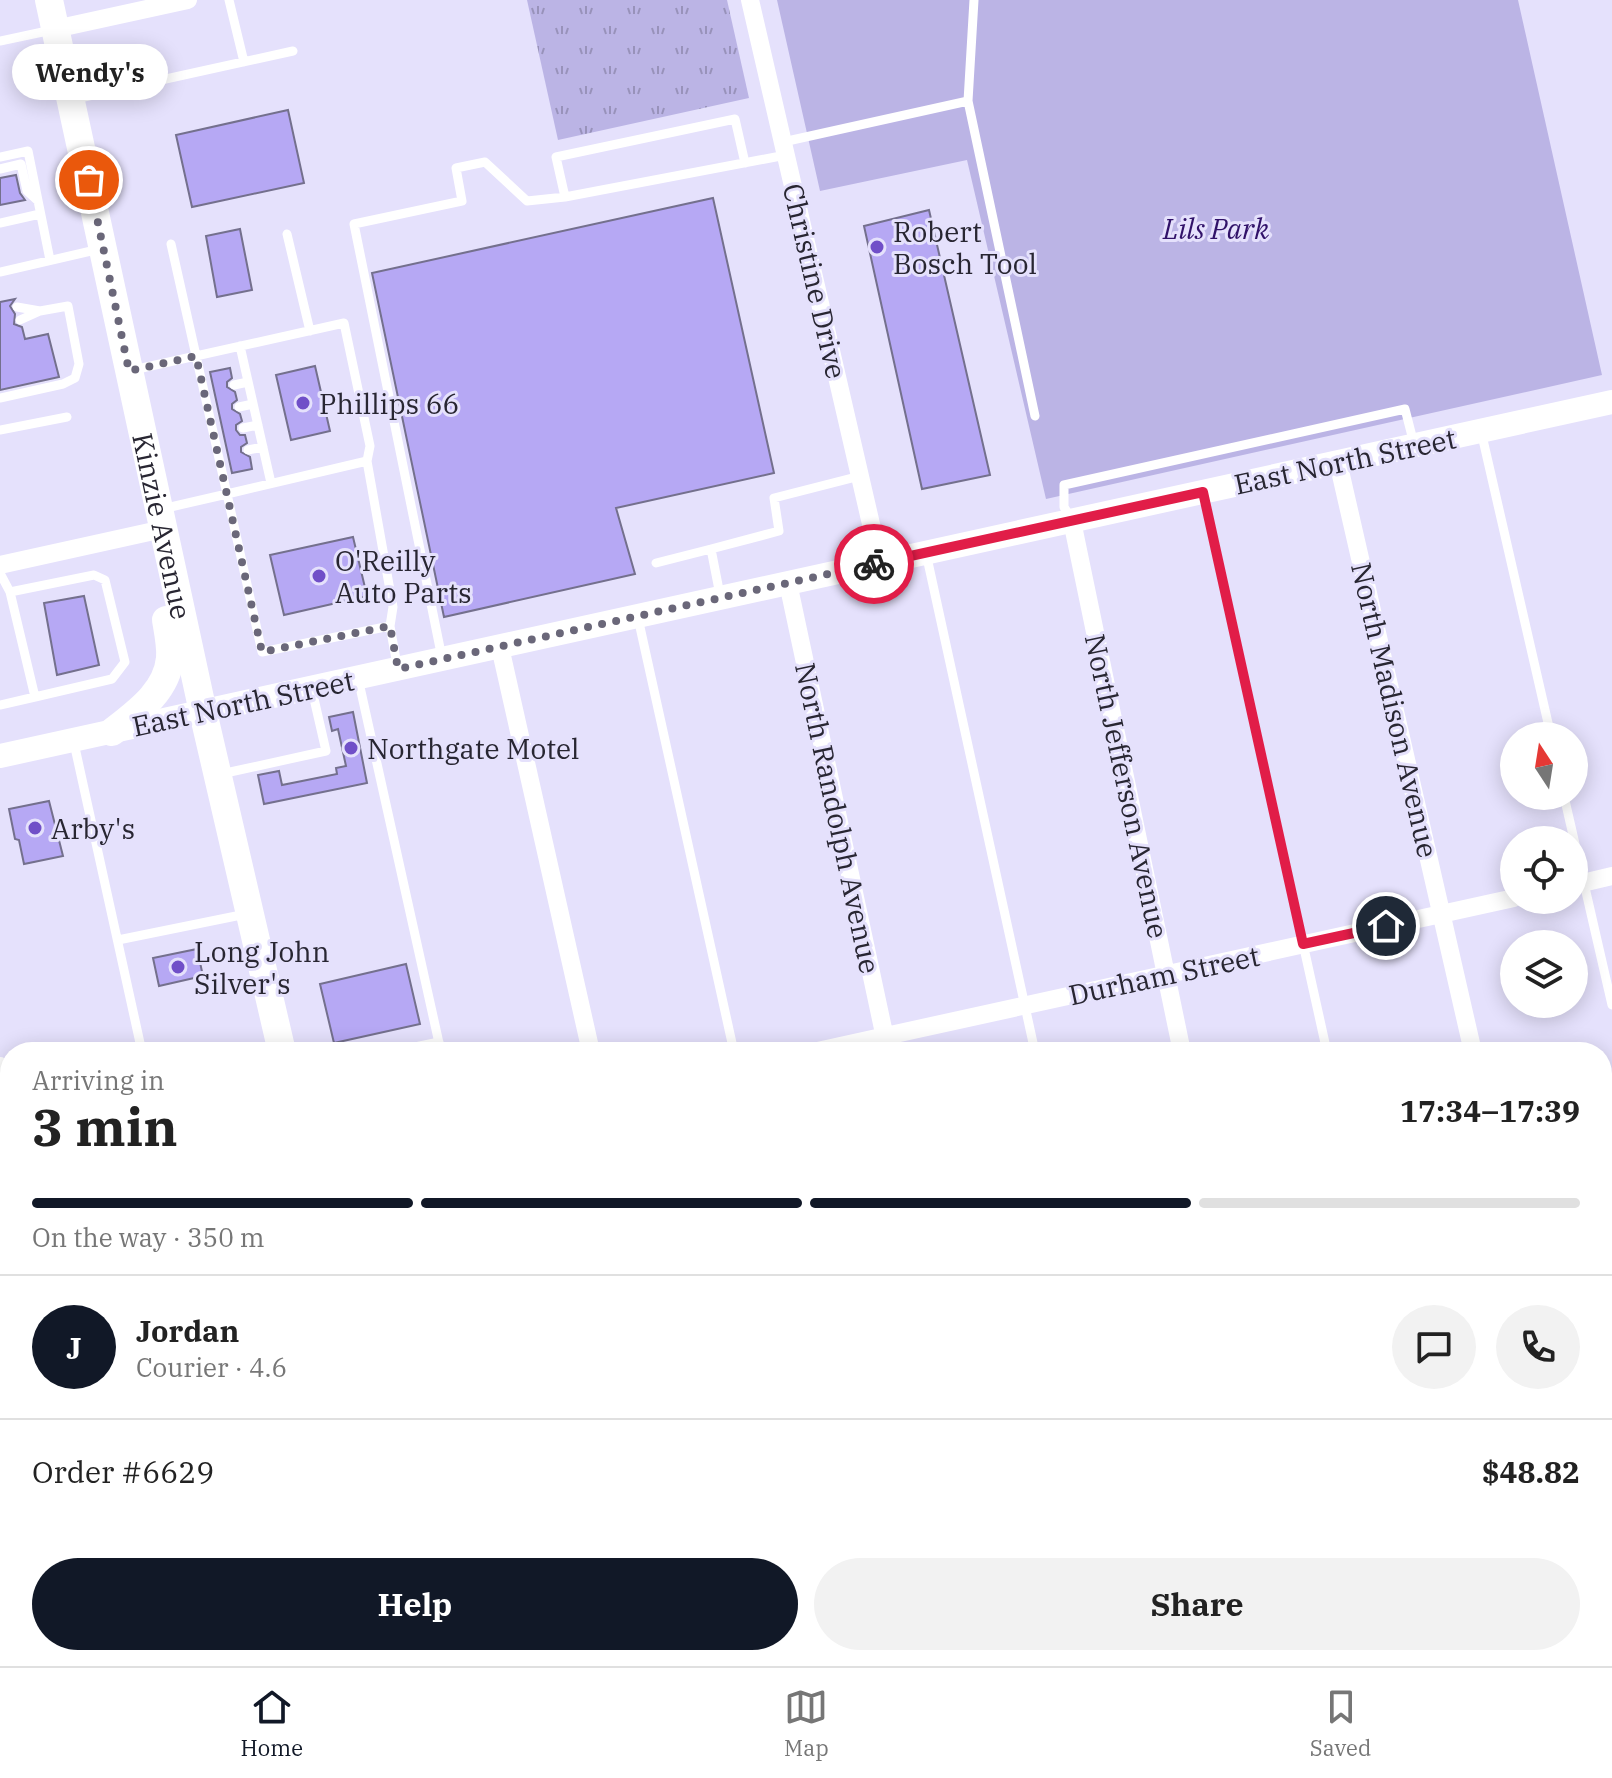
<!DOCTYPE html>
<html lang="en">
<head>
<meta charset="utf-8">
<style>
	:root { --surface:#fff; --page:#f2f2f2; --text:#222; --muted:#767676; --line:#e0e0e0; --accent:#111827 }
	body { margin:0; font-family:"IBM Plex Serif",serif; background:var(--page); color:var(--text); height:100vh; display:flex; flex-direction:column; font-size:30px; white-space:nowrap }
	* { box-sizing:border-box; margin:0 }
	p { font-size:26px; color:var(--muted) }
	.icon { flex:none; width:44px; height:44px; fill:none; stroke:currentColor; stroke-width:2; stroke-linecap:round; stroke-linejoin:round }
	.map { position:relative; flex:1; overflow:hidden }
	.sheet { position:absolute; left:0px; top:1042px; width:1612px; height:624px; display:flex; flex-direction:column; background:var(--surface); border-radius:32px 32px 0 0; box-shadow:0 4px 20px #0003 }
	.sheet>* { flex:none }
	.needle { width:52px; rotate:348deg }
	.buttons { position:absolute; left:1500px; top:722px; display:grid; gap:16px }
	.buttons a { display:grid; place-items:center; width:88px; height:88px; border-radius:50%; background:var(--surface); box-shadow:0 4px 20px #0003; font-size:40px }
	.pin { position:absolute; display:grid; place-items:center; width:68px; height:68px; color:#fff; margin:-34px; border:4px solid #fff; border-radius:50%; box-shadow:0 2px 8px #0007 }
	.courier { position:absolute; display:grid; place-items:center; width:80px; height:80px; margin:-40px; border:6px solid #e11d48; border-radius:50%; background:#fff; color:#222; box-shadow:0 2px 10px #0007 }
	.bubble { position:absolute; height:56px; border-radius:28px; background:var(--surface); box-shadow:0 4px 20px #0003; font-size:26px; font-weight:800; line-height:56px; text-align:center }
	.summary em { font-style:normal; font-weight:800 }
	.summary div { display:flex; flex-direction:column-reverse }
	.summary { display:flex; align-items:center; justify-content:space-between; height:136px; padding:0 32px }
	h1 { font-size:52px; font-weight:800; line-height:60px }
	.bar { display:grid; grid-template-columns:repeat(4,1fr); gap:12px 8px; align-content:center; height:96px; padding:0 32px }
	.bar i { height:10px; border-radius:6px; background:var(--line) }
	.bar .on { background:var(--accent) }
	.bar p { grid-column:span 4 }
	.line { display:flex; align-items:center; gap:20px; padding:0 32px; border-top:2px solid var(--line) }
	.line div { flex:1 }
	.round { display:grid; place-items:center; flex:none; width:84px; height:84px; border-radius:42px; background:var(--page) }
	.button { display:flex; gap:16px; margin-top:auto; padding:16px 32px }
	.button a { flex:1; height:92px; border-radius:48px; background:var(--accent); color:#fff; font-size:32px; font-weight:800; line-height:92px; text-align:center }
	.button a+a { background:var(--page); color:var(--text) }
	.tabs { display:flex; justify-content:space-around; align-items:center; height:112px; border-top:2px solid var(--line); background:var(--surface); font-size:22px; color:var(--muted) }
	.tabs a { display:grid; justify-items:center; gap:4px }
	.tabs .on { color:var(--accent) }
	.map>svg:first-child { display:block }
	.grass { fill:url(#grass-tufts) }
	.park { fill:#bbb4e5 }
	.building { fill:#b6a8f4; stroke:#74708d; stroke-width:2 }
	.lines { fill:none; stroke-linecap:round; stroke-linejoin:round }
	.lane { stroke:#fff; stroke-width:9 }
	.street { stroke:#fff; stroke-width:18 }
	.secondary { stroke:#fff; stroke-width:24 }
	.primary { stroke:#fff; stroke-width:28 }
	.done { stroke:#6a6779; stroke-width:8; stroke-dasharray:0 14.4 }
	.route { stroke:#e11d48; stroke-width:10 }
	.poi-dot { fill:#704fc8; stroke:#e5e1fc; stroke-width:3 }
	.labels { text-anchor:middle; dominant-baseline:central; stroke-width:6; stroke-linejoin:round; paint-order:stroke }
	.park-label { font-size:28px; font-style:italic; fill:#311269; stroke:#e5e1fc }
	.poi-label { font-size:28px; fill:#282632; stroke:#e5e1fc; text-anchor:start }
	.street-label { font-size:28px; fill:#282632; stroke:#e5e1fc }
</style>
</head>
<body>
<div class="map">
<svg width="1612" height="1666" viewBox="0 0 1612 1666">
	<defs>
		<pattern id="grass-tufts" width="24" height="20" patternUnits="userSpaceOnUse" patternTransform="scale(2)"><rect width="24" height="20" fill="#bbb4e5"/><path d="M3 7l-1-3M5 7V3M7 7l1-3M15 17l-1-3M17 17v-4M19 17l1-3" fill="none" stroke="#9892ba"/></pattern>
	</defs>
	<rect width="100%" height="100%" fill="#e5e1fc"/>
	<path class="grass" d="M527,0H727L749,98L558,140Z"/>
	<path class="park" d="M777,0H1518L1602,375L1046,499L967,160L820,191Z"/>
	<path class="building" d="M288,110L304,183L192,207L176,135Z
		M16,175L20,193L25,200L0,205V178Z
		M713,198L774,473L616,508L635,574L444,617L372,273Z
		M929,210L990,475L922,489L864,226Z
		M240,229L252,290L217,297L206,236Z
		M15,299L10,306L15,314L14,324L22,327L25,339L48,334L59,377L0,390V302Z
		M315,366L330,431L291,440L276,375Z
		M230,368L232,378L227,382V387L235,392L237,400L232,404V409L240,414L242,421L236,425V430L240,435H245L247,443L241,447V452L250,457L252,469L232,473L210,372Z
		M353,537L367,596L284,615L270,555Z
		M84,596L99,665L57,675L44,603Z
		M353,712L367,783L264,804L258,775L279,771L282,785L337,774L336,768L346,766L338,729L332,731L329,717Z
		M49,801L63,856L24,864L19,840L15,839L9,809Z
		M197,949L203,976L159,986L153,958Z
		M406,964L420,1024L334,1043L320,984Z"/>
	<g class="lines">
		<path class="lane" d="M229,0L244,62
			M974,0L968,101L1035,416
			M0,41L52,30
			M75,99L293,51
			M783,142L968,101
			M0,157L28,151L50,260
			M745,163L735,119L556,157L565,197L786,155
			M0,169L21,164L27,191L38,201
			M0,223L40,214
			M287,234L310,331
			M0,272L100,249
			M17,307L40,311
			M240,346L271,483
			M133,370L344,323L370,446L367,461L393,607L390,626
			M234,385L248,382
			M0,398L63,384L75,378L79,364L68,306L40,311L20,320
			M239,407L253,404
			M243,428L258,425
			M0,430L67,417
			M1481,431L1551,736
			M248,450L263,447
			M367,461L227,494L262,652L390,626L397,665
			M1203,492L1327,1052
			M162,509L227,494L171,244
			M1071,518L1064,507V485L1405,409L1414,444
			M926,553L1035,1052
			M656,563L711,549
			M0,573L10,592L35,697L112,679L125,662L105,580L94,575L10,592
			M720,595L711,549L779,531L774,498L860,476
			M638,618L734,1052
			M442,658L354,224L462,201L456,168L485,162L527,201L565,197
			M358,678L441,1052
			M0,705L35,697
			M74,743L142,1052
			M221,774L326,751L312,690
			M1564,796L1612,1005
			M118,940L246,914
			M391,1052L439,1042
			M1602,1257L1612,1255
			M1602,1565L1612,1563
			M0,1608L10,1606
			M201,1656L204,1666
			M277,1656L279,1666
			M377,1656L379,1666
			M574,1656L576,1666
			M868,1656L870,1666
			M1460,1656L1462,1666
			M1146,1666L1191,1656"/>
		<path class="street" d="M750,0L880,563
			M55,29L188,0
			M1338,462L1473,1052
			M1072,521L1182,1052
			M0,565L163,529
			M788,583L888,1052
			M500,647L591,1052
			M1574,885L1612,876
			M813,1052L1514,898
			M0,1066L10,1112
			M0,1231L10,1229
			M1602,1406L1612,1404
			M1602,1620L1612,1666
			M128,1656L130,1666
			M727,1656L729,1666
			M1017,1656L1020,1666
			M1310,1656L1313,1666
			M426,1666L471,1656"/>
		<path class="secondary" d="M0,756L1612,402"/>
		<g class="primary">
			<path id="s1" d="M49,0L203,712L282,1052"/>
			<path d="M112,732C136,713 167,692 170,658C171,646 168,632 166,620"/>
			<path d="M420,1656L423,1666"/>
		</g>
	</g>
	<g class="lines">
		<path class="done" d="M89,180L129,371L196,356L262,652L390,626L398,669L874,564"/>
		<path class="route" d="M874,564L1203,492L1303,944L1386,926"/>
	</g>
	<g class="poi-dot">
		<circle cx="877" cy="247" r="8"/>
		<circle cx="303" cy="403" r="8"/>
		<circle cx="319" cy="576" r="8"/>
		<circle cx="351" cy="748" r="8"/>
		<circle cx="35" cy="828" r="8"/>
		<circle cx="178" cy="967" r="8"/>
	</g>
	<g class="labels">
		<g class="park-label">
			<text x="1216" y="228">Lils Park</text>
		</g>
		<g class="poi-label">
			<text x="893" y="231">Robert<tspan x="893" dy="32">Bosch Tool</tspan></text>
			<text x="319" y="403">Phillips 66</text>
			<text x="335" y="560">O'Reilly<tspan x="335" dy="32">Auto Parts</tspan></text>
			<text x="367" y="748">Northgate Motel</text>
			<text x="51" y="828">Arby's</text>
			<text x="194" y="951">Long John<tspan x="194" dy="32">Silver's</tspan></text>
		</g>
		<g class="street-label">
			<text transform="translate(815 281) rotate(77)">Christine Drive</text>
			<text transform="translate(1345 461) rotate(-12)">East North Street</text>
			<text stroke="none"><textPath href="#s1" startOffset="538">Kinzie Avenue</textPath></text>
			<text transform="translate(243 703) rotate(-12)">East North Street</text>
			<text transform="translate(1395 710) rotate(77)">North Madison Avenue</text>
			<text transform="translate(1127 786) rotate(78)">North Jefferson Avenue</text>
			<text transform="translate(838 818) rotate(78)">North Randolph Avenue</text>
			<text transform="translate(1164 975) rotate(-12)">Durham Street</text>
		</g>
	</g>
</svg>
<div class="buttons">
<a><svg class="needle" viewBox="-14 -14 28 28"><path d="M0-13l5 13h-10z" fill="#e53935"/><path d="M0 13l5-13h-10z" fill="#767676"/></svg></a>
<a><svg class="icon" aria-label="locate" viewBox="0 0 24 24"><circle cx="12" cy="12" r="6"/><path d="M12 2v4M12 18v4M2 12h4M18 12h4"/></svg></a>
<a><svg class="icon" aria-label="layers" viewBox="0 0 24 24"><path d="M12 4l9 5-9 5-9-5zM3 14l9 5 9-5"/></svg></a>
</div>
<div class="pin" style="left:89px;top:180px;background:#ea580c"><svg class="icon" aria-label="bag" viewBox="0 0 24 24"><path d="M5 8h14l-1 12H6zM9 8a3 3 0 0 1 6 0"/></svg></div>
<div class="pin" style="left:1386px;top:926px;background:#1f2937"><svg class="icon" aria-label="home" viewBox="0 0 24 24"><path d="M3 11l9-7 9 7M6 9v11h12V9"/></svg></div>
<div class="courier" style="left:874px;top:564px"><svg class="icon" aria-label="bike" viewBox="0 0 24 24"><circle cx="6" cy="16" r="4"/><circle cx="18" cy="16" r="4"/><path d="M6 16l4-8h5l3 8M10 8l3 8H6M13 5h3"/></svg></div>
<div class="bubble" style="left:12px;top:44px;width:156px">Wendy's</div>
<section class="sheet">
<div class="summary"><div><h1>3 min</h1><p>Arriving in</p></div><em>17:34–17:39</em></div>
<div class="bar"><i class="on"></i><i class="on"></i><i class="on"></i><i></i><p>On the way · 350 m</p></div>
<div class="line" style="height:144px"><b class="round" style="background:var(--accent);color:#fff">J</b><div><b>Jordan</b><p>Courier · 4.6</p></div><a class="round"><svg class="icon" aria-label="chat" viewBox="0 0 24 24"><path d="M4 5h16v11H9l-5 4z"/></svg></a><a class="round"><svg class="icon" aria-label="phone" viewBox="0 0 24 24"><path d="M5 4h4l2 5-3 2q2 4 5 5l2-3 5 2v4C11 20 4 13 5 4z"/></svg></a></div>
<div class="line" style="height:104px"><div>Order #6629</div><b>$48.82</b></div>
<div class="button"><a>Help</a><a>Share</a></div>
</section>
</div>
<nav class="tabs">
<a class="on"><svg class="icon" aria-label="home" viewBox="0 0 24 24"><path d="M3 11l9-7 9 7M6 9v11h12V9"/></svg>Home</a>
<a><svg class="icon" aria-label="map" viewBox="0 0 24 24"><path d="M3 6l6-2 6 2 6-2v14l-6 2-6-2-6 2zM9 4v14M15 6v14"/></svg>Map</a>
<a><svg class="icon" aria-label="saved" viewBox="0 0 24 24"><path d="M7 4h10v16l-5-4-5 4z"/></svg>Saved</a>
</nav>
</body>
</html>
